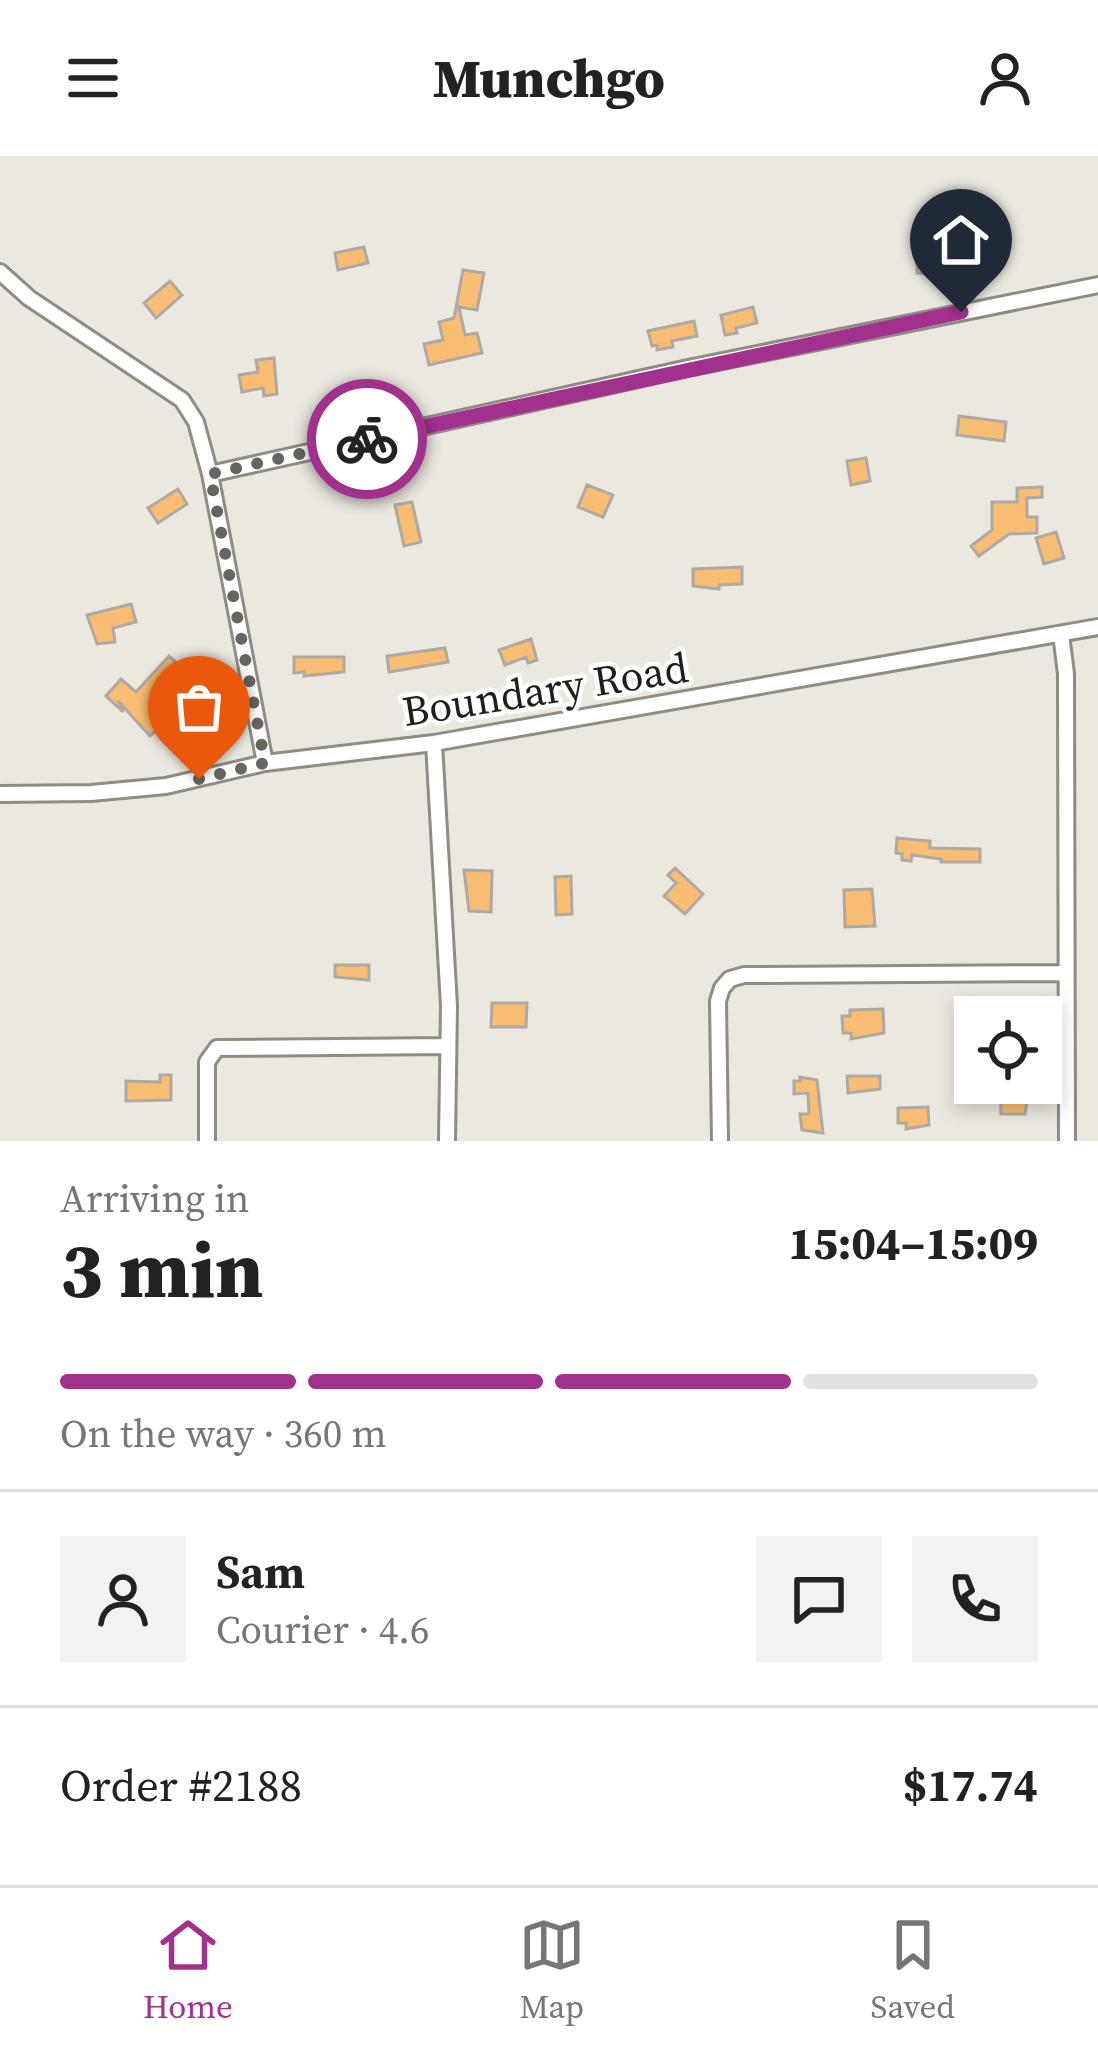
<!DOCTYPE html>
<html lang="en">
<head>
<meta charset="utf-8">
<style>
	:root { --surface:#fff; --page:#f2f2f2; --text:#222; --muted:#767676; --line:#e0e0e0; --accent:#a2318e }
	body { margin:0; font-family:"Source Serif 4",serif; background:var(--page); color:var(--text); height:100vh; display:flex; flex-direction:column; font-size:45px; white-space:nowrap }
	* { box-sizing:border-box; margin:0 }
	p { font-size:39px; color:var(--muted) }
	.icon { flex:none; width:66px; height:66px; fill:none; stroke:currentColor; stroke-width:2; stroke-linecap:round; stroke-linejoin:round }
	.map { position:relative; height:985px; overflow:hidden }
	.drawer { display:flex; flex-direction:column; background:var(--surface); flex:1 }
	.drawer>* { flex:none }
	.controls { position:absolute; left:954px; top:840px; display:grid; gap:24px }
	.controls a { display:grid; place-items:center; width:108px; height:108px; border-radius:0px; background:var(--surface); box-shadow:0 6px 18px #0003; font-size:60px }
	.pin { position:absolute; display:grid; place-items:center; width:102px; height:102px; color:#fff; margin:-123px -51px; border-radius:50% 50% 50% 0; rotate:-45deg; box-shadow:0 0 12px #0007 }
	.pin .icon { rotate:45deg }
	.courier { position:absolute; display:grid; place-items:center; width:120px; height:120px; margin:-60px; border:9px solid #a2318e; border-radius:50%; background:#fff; color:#222; box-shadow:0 3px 15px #0007 }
	.summary em { font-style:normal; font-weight:800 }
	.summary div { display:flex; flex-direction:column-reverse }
	.summary { display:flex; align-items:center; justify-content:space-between; height:204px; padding:0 60px }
	h1 { font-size:78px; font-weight:800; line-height:90px }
	.bar { display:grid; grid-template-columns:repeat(4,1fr); gap:18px 12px; align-content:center; height:144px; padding:0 60px }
	.bar i { height:15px; border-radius:9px; background:var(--line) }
	.bar .current { background:var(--accent) }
	.bar p { grid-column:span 4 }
	.line { display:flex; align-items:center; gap:30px; padding:0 60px; border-top:3px solid var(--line) }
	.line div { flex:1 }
	.round { display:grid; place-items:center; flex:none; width:126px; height:126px; border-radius:0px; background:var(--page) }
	header { display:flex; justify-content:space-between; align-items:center; height:156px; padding:0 60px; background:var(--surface); font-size:54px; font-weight:800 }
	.tabs { display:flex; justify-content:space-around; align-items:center; height:168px; border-top:3px solid var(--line); background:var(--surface); font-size:33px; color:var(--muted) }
	.tabs a { display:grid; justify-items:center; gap:6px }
	.tabs .current { color:var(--accent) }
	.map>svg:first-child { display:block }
	.building { fill:#f8bc72; stroke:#b0a9a2; stroke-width:3 }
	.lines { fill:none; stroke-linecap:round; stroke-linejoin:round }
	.minor-casing { stroke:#8f8c84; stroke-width:20 }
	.minor { stroke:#fff; stroke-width:14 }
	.done { stroke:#666560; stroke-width:12; stroke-dasharray:0 21.6 }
	.route { stroke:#a2318e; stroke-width:15 }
	.labels { text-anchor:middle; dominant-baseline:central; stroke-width:9; stroke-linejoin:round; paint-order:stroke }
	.street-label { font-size:42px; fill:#1f1e1b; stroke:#fff }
</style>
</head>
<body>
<header><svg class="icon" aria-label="menu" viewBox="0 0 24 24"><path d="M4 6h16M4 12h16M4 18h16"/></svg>Munchgo<svg class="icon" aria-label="person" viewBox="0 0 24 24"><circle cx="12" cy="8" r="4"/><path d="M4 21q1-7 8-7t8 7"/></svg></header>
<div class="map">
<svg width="1098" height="985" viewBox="0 0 1098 985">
	<rect width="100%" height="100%" fill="#eae8df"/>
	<path class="building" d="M364,91L368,107L338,114L335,97Z
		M952,102L953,116H946V120L917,117V103Z
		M463,114L484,117L477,154L459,151L465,179L477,177L482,197L429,209L424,188L443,184L439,166L454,162Z
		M170,125L182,139L156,162L144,147Z
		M753,151L757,167L736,172L737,177L725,179L721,159Z
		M694,165L697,180L672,185L673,191L657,194V189L652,190L648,175Z
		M274,202L277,238L264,240L263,232L242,236L239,219L258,216L256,204Z
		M959,260L1006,266L1004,285L957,279Z
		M866,302L870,325L851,329L847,305Z
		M587,329L613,339L603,361L578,351Z
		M1042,331V341L1027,342V361H1037V377L1009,378L979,400L971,390L992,374V346H1017V332Z
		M178,333L187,348L158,367L148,352Z
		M412,346L421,386L404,390L395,349Z
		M1056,376L1064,402L1044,408L1036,382Z
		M742,411V428L719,429V433L693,430V413Z
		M131,448L136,466L113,472L115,486L97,488L87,459Z
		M531,483L537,504L528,507L526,501L505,509L499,494Z
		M445,492L448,506L389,516L387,500Z
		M169,500L191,520L182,531L187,536L177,547L169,539L154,555L164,568L150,580L118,545L123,556L106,540L121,523L136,536Z
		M294,501H344V516L304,520V516L294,517Z
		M897,682L930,685V692L980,693V706H941V703L912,699L911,705L902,704V698L896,697Z
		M675,712L703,738L685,758L664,740L676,727L668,719Z
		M464,714L492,715L491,756L469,755Z
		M571,720L572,758L556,759L555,721Z
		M872,733L875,770L845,771L844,734Z
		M335,809H369V824L335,821Z
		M492,847H527L526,871H491Z
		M883,853L884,877L851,883V877H843L842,860H850V854Z
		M160,919H171V944L126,945V925L160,926Z
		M847,920H880V933L848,937Z
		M800,921L817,924L823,977L802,974L800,958H809L808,937L794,938V925H800Z
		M1000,927H1030L1025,958H1001Z
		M928,951L929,969L906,973V967H898V952Z"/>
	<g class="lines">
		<defs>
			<path id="minor" d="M0,116L29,142L182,244L196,266L210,318L265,607
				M210,318L688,212L1098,129
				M1061,478L1066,518L1067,985
				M434,587L449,850L447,985
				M0,638L91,637L166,630L265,607L434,587L1098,471
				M207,985V906L217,892L447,890
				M720,985L718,845L722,832L730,823L744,819L1065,817"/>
		</defs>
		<use href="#minor" class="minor-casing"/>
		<use href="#minor" class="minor"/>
	</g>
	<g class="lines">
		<path class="done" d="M199,623L265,607L210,318L367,283"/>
		<path class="route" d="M367,283L961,156"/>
	</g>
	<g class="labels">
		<g class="street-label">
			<text transform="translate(545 533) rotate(-9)">Boundary Road</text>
		</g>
	</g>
</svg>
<div class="controls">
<a><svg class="icon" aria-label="locate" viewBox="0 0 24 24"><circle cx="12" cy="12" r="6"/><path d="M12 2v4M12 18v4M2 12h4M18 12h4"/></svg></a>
</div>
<div class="pin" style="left:199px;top:623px;background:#ea580c"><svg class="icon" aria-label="bag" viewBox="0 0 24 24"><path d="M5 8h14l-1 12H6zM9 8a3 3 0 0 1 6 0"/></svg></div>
<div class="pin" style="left:961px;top:156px;background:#1f2937"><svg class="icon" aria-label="home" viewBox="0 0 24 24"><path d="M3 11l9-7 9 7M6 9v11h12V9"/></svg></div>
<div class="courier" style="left:367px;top:283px"><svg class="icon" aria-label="bike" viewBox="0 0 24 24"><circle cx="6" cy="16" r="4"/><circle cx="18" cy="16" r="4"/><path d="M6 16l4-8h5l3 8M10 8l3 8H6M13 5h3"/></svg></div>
</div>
<section class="drawer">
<div class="summary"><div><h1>3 min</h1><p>Arriving in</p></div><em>15:04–15:09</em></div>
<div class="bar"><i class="current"></i><i class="current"></i><i class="current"></i><i></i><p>On the way · 360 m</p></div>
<div class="line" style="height:216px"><a class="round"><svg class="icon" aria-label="person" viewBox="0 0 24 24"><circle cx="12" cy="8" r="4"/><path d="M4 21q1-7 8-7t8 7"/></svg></a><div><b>Sam</b><p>Courier · 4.6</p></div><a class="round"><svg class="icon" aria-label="chat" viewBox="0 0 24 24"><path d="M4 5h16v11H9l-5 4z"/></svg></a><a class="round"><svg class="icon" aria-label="phone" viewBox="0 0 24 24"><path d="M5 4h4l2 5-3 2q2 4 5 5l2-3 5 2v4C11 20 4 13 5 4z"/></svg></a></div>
<div class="line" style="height:156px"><div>Order #2188</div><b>$17.74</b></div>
</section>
<nav class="tabs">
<a class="current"><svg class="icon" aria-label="home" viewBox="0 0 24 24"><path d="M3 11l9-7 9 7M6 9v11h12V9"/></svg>Home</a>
<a><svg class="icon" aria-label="map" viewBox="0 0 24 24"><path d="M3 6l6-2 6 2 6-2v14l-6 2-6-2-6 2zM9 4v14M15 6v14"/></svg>Map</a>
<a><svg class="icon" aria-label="saved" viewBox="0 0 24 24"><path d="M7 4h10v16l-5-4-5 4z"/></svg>Saved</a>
</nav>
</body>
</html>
